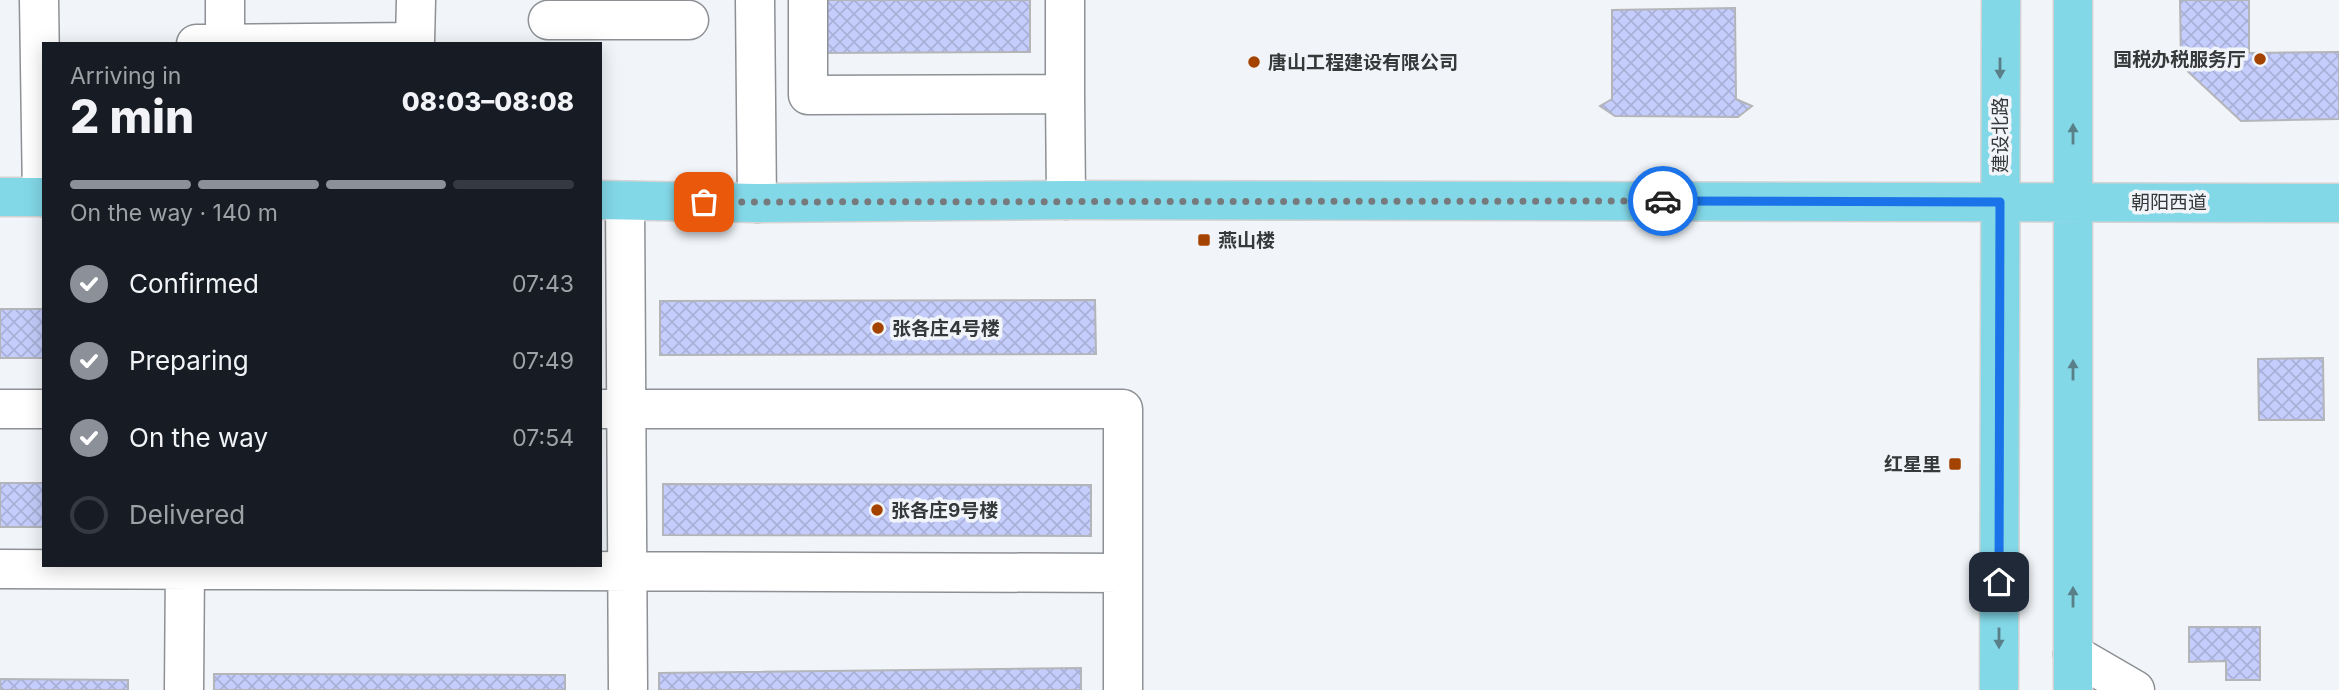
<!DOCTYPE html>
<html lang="en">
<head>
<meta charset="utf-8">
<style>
	:root { --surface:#171b24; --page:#242831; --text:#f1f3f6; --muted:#9ea1a6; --line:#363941; --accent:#8c9099 }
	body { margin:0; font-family:Inter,"Noto Sans SC",sans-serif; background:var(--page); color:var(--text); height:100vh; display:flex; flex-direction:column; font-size:26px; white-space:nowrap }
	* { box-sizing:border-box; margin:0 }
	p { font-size:23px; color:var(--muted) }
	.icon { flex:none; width:38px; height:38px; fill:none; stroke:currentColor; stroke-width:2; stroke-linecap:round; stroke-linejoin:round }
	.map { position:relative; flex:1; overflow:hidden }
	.panel { position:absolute; left:42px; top:42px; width:560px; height:525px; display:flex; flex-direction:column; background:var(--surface); border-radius:0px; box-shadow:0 4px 18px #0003 }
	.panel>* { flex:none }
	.pin { position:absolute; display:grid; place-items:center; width:60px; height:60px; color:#fff; margin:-30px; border-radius:14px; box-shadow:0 4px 10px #0006 }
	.courier { position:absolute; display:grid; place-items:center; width:70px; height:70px; margin:-35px; border:5px solid #1a73e8; border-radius:50%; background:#fff; color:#222; box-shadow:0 2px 9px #0007 }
	.headline em { font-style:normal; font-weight:800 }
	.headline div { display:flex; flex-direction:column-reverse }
	.headline { display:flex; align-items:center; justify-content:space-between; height:119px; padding:0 28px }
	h1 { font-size:46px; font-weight:800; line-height:52px }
	.bar { display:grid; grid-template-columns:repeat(4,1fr); gap:10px 7px; align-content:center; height:84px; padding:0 28px }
	.bar i { height:9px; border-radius:5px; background:var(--line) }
	.bar .current { background:var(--accent) }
	.bar p { grid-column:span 4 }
	ol { padding:0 28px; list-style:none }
	li { display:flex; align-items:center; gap:21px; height:77px }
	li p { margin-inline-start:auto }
	li .icon { padding:7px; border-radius:50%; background:var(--accent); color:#fff; stroke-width:4 }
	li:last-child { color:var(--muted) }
	li i { width:38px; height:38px; border:4px solid var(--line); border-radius:50% }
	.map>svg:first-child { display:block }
	.building { fill:url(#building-cross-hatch); stroke:#b4b5b9; stroke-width:2 }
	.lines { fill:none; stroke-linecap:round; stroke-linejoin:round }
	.minor-casing { stroke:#8d9094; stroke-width:41 }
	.major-casing { stroke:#d3d3d3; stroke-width:41 }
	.minor { stroke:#fff; stroke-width:38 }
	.major { stroke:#83d8e8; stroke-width:38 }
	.oneway { fill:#598088 }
	.done { stroke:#777a7c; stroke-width:7; stroke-dasharray:0 12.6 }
	.route { stroke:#1a73e8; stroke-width:9 }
	.poi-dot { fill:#a44200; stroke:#f1f5f9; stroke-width:2.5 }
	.labels { text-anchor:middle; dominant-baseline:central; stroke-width:7; stroke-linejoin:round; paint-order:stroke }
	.poi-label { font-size:19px; font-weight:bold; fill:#363839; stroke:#f1f5f9; text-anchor:start }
	.street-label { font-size:19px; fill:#363839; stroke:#f1f5f9 }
</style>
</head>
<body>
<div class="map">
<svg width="2339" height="690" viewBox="0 0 2339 690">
	<defs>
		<pattern id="building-cross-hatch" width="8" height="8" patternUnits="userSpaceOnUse" patternTransform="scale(1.75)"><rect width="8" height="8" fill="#c4cdfb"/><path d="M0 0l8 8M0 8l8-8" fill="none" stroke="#a9b1d8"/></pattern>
	</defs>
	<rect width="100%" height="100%" fill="#f1f5f9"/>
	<path class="building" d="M822,0H1030V52L822,53Z
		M2180,0H2249V53L2339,52V119L2241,121L2181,65Z
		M1735,8L1736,99L1752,106L1738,117L1615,116L1600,106L1612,99V10Z
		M1095,300L1096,354L660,355V301Z
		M0,309H44V358H0Z
		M2323,358L2324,420H2259L2258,359Z
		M0,483H44V527H0Z
		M663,484L1091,485V536L663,535Z
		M2189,627H2260V680H2226V661L2189,662Z
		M1081,668V690H659V673Z
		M214,674L565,675V690H214Z
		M0,679L128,680V690H0Z"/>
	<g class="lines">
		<defs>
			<path id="minor" d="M39,0L42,197
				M225,0V42
				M755,0L757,203
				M808,0V95L1065,94L1066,200
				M548,20H689
				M196,44L415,42L416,0
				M1065,94V0
				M625,202L628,690
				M0,409H44
				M600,409H1123V690
				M0,569L1123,573
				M2073,654L2135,690
				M184,690L185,565"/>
			<path id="major" d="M2073,0V690
				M0,197H44
				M600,200L757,203L1066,200L2339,203
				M1999,690L2001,0"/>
		</defs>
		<use href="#minor" class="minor-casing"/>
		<use href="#major" class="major-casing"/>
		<use href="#minor" class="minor"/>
		<use href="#major" class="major"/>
	</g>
	<defs><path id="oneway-solid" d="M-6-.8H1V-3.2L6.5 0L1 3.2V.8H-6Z" transform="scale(1.75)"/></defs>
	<g class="oneway">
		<use href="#oneway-solid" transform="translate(2000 68) rotate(90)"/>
		<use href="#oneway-solid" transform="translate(2073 134) rotate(-90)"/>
		<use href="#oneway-solid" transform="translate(2073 370) rotate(-90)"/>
		<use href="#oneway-solid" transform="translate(2073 597) rotate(-90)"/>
		<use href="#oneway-solid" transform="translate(1999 638) rotate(90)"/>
	</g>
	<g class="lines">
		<path class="done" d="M704,202L1663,201"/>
		<path class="route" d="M1663,201L2000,202L1999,582"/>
	</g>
	<g class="poi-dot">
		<circle cx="2260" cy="59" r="7"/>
		<circle cx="1254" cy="62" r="7"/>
		<rect x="1197" y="233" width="14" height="14" rx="3.5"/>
		<circle cx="878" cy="328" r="7"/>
		<rect x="1948" y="457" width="14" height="14" rx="3.5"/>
		<circle cx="877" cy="510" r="7"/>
	</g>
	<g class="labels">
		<g class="poi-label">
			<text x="2246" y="59" text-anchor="end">国税办税服务厅</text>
			<text x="1268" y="62">唐山工程建设有限公司</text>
			<text x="1218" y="240">燕山楼</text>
			<text x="892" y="328">张各庄4号楼</text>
			<text x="1941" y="464" text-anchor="end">红星里</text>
			<text x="891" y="510">张各庄9号楼</text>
		</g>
		<g class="street-label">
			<text transform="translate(2000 135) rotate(-90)">建设北路</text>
			<text x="2169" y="202">朝阳西道</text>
		</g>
	</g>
</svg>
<div class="pin" style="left:704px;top:202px;background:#ea580c"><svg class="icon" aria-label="bag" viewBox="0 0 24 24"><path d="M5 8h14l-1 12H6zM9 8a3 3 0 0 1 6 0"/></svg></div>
<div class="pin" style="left:1999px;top:582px;background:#1f2937"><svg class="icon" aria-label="home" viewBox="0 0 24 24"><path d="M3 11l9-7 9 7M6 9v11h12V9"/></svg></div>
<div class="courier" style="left:1663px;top:201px"><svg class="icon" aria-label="car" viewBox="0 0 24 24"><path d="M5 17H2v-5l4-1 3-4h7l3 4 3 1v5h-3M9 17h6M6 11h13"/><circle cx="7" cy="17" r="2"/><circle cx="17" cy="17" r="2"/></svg></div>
<section class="panel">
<div class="headline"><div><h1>2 min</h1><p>Arriving in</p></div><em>08:03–08:08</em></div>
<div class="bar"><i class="current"></i><i class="current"></i><i class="current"></i><i></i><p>On the way · 140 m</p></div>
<ol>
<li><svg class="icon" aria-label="check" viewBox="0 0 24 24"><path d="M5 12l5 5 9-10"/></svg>Confirmed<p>07:43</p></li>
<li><svg class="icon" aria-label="check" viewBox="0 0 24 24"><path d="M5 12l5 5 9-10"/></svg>Preparing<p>07:49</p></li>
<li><svg class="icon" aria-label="check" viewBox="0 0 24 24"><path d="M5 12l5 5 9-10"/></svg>On the way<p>07:54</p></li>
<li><i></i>Delivered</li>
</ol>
</section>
</div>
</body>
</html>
